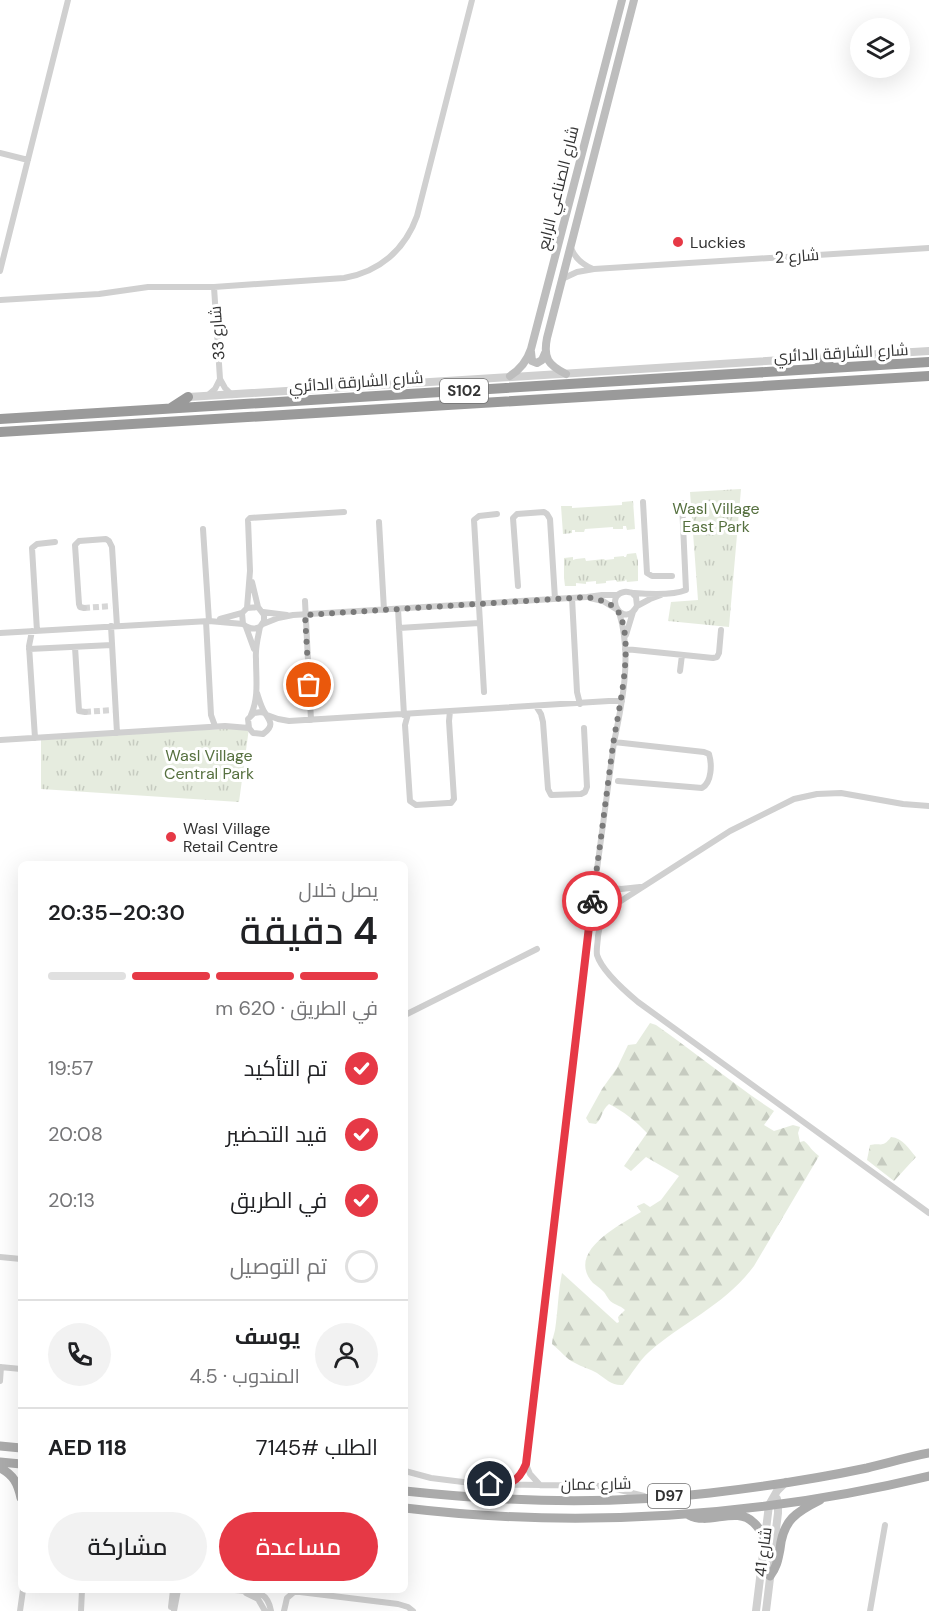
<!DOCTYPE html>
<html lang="ar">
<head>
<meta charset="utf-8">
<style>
	:root { --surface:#fff; --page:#f2f2f2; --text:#202124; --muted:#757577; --line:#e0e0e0; --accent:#e63946 }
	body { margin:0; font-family:"DM Sans",Cairo,sans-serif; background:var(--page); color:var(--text); direction:rtl; height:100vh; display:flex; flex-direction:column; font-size:22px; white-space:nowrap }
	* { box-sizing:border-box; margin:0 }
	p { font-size:20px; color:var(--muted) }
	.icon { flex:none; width:33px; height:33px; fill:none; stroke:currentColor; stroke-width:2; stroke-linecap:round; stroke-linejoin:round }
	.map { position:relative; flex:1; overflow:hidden; direction:ltr }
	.details { position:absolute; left:18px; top:861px; width:390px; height:732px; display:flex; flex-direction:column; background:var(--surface); border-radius:9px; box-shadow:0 6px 24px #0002; direction:rtl }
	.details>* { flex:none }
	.buttons { position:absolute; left:850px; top:18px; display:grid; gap:12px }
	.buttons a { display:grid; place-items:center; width:60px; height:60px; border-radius:50%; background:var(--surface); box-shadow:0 6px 24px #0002; font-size:30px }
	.pin { position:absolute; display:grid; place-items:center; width:51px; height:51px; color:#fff; margin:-26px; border:3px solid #fff; border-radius:50%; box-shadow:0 2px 6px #0007 }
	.courier { position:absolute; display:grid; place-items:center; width:60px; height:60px; margin:-30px; border:4px solid #e63946; border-radius:50%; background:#fff; color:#222; box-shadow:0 2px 8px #0007 }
	.head em { font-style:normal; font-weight:600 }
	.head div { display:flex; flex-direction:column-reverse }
	.head { display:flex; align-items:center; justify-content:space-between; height:102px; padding:0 30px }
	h1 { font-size:39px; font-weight:600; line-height:45px }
	.bar { display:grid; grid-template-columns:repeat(4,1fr); gap:9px 6px; align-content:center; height:72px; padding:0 30px }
	.bar i { height:8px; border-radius:4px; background:var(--line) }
	.bar .current { background:var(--accent) }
	.bar p { grid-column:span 4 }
	.line { display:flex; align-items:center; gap:15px; padding:0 30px; border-top:2px solid var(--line) }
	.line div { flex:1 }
	.round { display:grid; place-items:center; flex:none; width:63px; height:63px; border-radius:32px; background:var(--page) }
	ol { padding:0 30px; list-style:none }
	li { display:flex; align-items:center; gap:18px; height:66px }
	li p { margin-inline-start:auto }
	li .icon { padding:6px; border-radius:50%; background:var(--accent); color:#fff; stroke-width:4 }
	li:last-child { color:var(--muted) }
	li i { width:33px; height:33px; border:3px solid var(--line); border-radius:50% }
	.button { display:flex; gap:12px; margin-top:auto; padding:12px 30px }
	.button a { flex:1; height:69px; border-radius:36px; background:var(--accent); color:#fff; font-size:24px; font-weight:600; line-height:69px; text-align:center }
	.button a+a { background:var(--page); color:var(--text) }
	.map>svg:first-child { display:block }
	.grass { fill:url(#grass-tufts) }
	.forest { fill:url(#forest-firs) }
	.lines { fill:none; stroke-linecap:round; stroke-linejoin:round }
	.minor-tunnel { stroke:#d6d6d6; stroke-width:6; stroke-dasharray:6 3; stroke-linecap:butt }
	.minor { stroke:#d0d0d0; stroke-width:6 }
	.tertiary { stroke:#d0d0d0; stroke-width:8 }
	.secondary { stroke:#bdbdbd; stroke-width:8 }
	.primary { stroke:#ababab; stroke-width:9 }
	.motorway { stroke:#9a9a9a; stroke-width:10 }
	.done { stroke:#7a7a7a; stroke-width:6; stroke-dasharray:0 10.8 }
	.route { stroke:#e63946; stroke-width:8 }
	.poi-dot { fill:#e63946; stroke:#fff; stroke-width:2 }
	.labels { text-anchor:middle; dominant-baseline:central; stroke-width:6; stroke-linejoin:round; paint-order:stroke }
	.shield { fill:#fff; stroke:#707070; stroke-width:1.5 }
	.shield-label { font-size:15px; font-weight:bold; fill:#333 }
	.street-label { font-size:16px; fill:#333; stroke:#fff }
	.poi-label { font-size:16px; fill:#333; stroke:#fff; text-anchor:start }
	.park-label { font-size:16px; fill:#56703f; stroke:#fff }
</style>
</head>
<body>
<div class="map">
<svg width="929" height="1611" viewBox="0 0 929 1611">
	<defs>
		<pattern id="grass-tufts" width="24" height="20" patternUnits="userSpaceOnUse" patternTransform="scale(1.5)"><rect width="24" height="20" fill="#e6ecdf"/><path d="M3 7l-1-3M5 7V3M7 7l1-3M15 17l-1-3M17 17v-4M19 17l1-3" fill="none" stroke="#c6cbc0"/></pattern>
		<pattern id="forest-firs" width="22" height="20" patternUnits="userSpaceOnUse" patternTransform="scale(1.5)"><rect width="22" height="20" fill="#e6ecdf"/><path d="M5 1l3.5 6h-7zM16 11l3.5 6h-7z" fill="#c6cbc0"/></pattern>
	</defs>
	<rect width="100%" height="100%" fill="#fff"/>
	<path class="grass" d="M741,489L729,627L668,621L671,602L698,600L690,492Z
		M633,501L635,529L627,530L626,526H623V529H613V527L585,529L584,532H575V530H572V533L563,534L561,506H572V508L622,505V502Z
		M636,553L638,561V581L627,582L626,579L625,581L617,582L616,580L606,581V583L596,584V581L586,582V584L576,583V586H565L564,578V558L573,557V560L576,559L585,558L586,561L604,559L605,560L614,559V557L624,556V557H626L627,554Z
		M249,728L239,802L41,789V737Z"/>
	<path class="forest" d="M650,1023L656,1025C696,1053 733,1084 774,1111L764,1125L774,1131L793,1125L800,1127L798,1133L800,1142L804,1141C810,1146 811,1150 819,1156L754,1266C724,1306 684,1321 649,1352C639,1361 631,1375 623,1385C612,1386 606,1379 597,1373C590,1369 582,1367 575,1363C566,1359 560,1350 552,1344C552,1339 554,1335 555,1330C558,1311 558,1292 562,1273L617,1323L619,1322L618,1317L625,1310C621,1306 618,1306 613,1303C609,1301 607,1296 604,1292C601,1289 597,1286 593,1283C565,1252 620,1225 641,1212L637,1206L644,1203L650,1207L661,1200L679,1176L646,1157L631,1171L624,1166L647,1133C637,1122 623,1111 609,1104C601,1111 603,1117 596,1124L589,1123L586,1118L602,1089L617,1068L628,1045L636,1044Z
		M891,1137C903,1138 909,1149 916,1157L894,1181L867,1160L870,1145C881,1142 882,1149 891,1137Z"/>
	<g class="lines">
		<path class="minor-tunnel" d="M84,608L111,606
			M85,712L112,710"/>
		<path class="minor" d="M0,153L28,160
			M571,248C575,258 583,265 593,269
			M0,271L68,0
			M562,279L577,272L594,269L929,248
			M214,287L220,379L225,388L232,395
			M0,300L99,294L148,287H214L344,278C379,272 405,250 417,216L472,0
			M207,396L215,389L220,379
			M643,502L647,573L652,576H672
			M379,522L384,610
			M203,529L209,621
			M252,582L258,607L264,615V621L260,627C254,630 249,629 243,624L242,613L247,608L258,607
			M518,586L513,518L517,514L544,512L547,514L550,519L555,599
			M632,593L636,597L637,606C624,630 603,596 624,592C628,591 630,593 634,593C647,594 674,595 686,590L682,503
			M572,598L577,692L580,704
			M590,598L603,601L616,609
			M305,601L311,720
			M637,606L650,599L661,595
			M84,608L80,607L79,604L75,545L79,541L106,539L109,541L112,547L117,626
			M247,608L250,571L248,520L250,518L344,512
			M398,609L404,715
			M263,612L287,615
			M220,619L242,613
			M206,621L211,715L215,726
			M263,624L278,618L293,615L587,597L602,595H618
			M111,626L117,733
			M246,627L254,649
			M399,628L479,623
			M32,631L29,646L35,738
			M37,631L32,548L37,544L55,542
			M0,633L209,621L243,624
			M626,635L633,612
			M75,647L79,711L85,712
			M29,649L112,645
			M625,649L713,658L717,657L719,653L721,630
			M680,671L682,655
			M484,692L474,520L479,516L497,514
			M257,693C259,699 261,707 265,713C271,722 274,726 263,734L253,733L249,728L248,719L254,713L261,712L265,713
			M536,706L541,714L543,722L548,789L551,795L581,794L585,792L587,787L584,728
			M408,714L405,725L410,801L416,805L448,803H451L454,799L449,721L450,711
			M251,715C259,697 256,679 256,659C255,648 258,637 260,627
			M267,715L278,719L289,721L609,701H622
			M0,740L225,726L249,728
			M614,742L704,752L709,754C712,764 712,782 702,788L618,781
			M929,806L903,804L841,793L817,794L794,799L730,831L613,906C603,915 600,923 598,936C598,942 596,949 597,955C602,971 626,992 638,1002L929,1213
			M595,886L621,889L640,887
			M405,1015L537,949
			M0,1257L21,1259
			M0,1367L21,1369
			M0,1381L1,1367
			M526,1464L530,1474L540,1485
			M405,1471L431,1478L479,1484L604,1486L644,1496
			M508,1485L521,1474L526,1464L534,1400L585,959L614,742C623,700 632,654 619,612
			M235,1590C253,1592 267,1589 271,1611
			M246,1593L258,1599L265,1611
			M171,1607L173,1590
			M20,1611L23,1590
			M81,1611L82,1590
			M174,1611L178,1590
			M284,1611L287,1598L294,1592H300L398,1604L408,1607L413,1611
			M870,1611L885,1525"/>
		<path class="tertiary" d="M188,397L929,351
			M756,1611L769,1505L777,1491L786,1482
			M766,1611L778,1513V1504L777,1499"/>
		<path class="secondary" d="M531,352L532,361L537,363L542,360L545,353
			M566,374C548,365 543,358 547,338L634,0
			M510,376C521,369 527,361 531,349L622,0"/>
		<path class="primary" d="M0,1446L21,1448
			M0,1462L21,1464
			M0,1468C14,1475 18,1484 21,1498
			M405,1491C506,1502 609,1505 710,1493C762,1487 815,1479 867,1468C888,1463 908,1457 929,1453
			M405,1508C579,1529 759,1517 929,1476
			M689,1515C709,1526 737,1505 754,1523C759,1527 762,1534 765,1539
			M770,1576C777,1567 778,1559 780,1549C783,1520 796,1512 820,1500"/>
		<path class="motorway" d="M817,359L833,368
			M171,408L188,397
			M0,419L929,362
			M0,432L929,376"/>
	</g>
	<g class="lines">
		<path class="done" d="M309,685L305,615L587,597C597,599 614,603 619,613C635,645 618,711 613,745C606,797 600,849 592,901"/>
		<path class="route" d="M490,1484C510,1485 518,1483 526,1464L592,901"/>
	</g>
	<g class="poi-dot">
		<circle cx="678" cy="242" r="6"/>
		<circle cx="171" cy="837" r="6"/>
	</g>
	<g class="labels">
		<g class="shield">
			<rect x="440" y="379" width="48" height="24" rx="4.5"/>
			<rect x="648" y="1484" width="42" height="24" rx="4.5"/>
		</g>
		<g class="shield-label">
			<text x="464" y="391">S102</text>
			<text x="669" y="1496">D97</text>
		</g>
		<g class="street-label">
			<text transform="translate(558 188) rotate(-76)">شارع الصناعي الرابع</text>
			<text transform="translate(797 256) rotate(-4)">شارع 2</text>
			<text transform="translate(217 333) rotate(-94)">شارع 33</text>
			<text transform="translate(841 353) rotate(-3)">شارع الشارقة الدائري</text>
			<text transform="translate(356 382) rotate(-4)">شارع الشارقة الدائري</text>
			<text transform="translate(596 1484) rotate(-1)">شارع عمان</text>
			<text transform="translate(763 1552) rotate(-83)">شارع 41</text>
		</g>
		<g class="poi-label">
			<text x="690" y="242">Luckies</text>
			<text x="183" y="828">Wasl Village<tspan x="183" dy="18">Retail Centre</tspan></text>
		</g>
		<g class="park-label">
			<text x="716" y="508">Wasl Village<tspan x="716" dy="18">East Park</tspan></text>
			<text x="209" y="755">Wasl Village<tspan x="209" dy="18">Central Park</tspan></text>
		</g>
	</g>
</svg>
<div class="buttons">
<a><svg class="icon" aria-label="layers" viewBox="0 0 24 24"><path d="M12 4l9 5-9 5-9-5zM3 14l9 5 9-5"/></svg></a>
</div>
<div class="pin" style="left:309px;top:685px;background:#ea580c"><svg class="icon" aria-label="bag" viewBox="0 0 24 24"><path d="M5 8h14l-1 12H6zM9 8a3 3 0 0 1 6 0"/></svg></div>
<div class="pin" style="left:490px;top:1484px;background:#1f2937"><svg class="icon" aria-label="home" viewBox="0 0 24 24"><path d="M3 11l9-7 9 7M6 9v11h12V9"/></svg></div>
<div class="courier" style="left:592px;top:901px"><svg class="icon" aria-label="bike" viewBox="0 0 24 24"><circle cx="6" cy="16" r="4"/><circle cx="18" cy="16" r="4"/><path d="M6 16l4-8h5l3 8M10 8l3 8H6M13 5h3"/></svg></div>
<section class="details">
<div class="head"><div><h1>4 دقيقة</h1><p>يصل خلال</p></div><em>20:30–20:35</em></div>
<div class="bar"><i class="current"></i><i class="current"></i><i class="current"></i><i></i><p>في الطريق · 620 m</p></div>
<ol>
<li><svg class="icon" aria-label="check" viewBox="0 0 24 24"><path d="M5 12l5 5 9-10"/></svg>تم التأكيد<p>19:57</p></li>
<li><svg class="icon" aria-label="check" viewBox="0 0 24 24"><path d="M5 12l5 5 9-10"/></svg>قيد التحضير<p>20:08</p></li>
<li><svg class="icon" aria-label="check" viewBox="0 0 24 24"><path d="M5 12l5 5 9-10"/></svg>في الطريق<p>20:13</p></li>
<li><i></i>تم التوصيل</li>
</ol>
<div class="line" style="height:108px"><a class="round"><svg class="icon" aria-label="person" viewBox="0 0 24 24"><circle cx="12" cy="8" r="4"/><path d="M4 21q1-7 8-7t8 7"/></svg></a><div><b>يوسف</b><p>المندوب · 4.5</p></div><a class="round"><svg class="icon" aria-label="phone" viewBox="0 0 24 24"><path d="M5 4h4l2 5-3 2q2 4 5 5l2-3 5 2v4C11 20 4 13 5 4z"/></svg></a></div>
<div class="line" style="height:78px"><div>الطلب #7145</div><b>AED 118</b></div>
<div class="button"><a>مساعدة</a><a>مشاركة</a></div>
</section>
</div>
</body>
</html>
